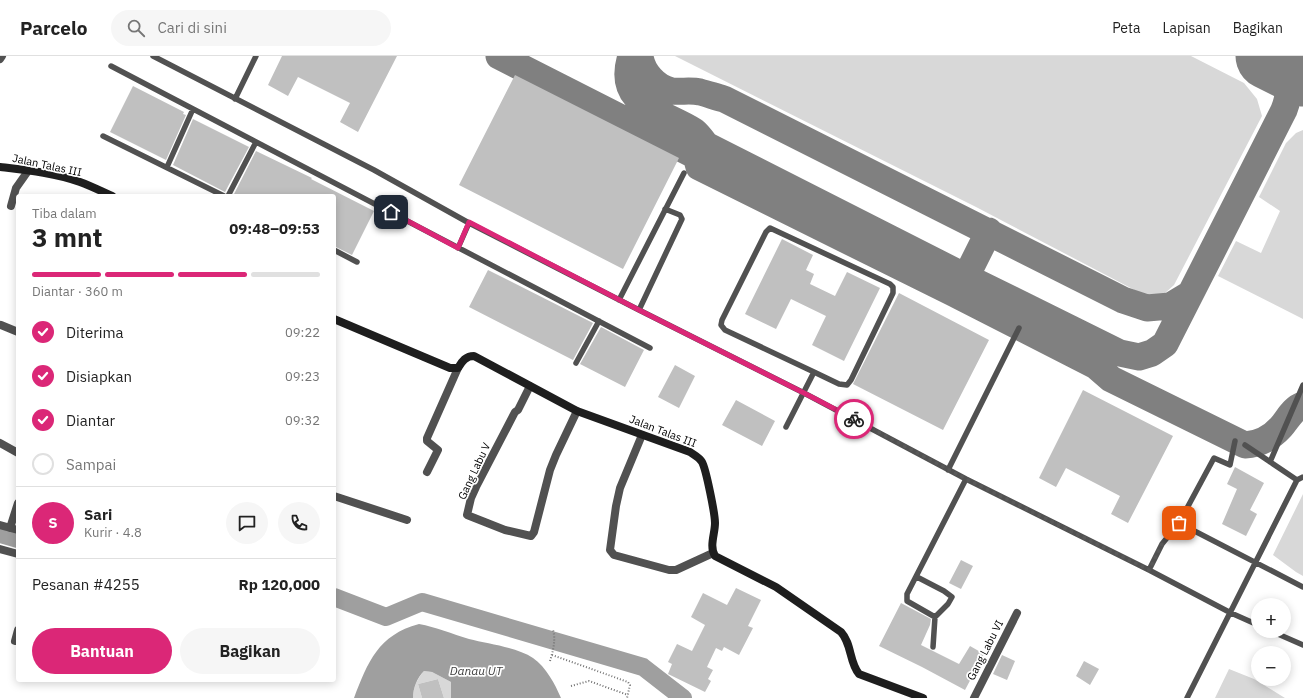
<!DOCTYPE html>
<html lang="id">
<head>
<meta charset="utf-8">
<style>
	:root { --surface:#fff; --page:#f6f6f6; --text:#222; --muted:#767676; --line:#e0e0e0; --accent:#db2777 }
	body { margin:0; font-family:"IBM Plex Sans",sans-serif; background:var(--page); color:var(--text); height:100vh; display:flex; flex-direction:column; font-size:15px; white-space:nowrap }
	* { box-sizing:border-box; margin:0 }
	p { font-size:13px; color:var(--muted) }
	.icon { flex:none; width:22px; height:22px; fill:none; stroke:currentColor; stroke-width:2; stroke-linecap:round; stroke-linejoin:round }
	.map { position:relative; flex:1; overflow:hidden }
	.side { position:absolute; left:16px; top:138px; width:320px; height:488px; display:flex; flex-direction:column; background:var(--surface); border-radius:4px; box-shadow:0 2px 10px #0003 }
	.side>* { flex:none }
	.controls { position:absolute; left:1251px; top:542px; display:grid; gap:8px }
	.controls a { display:grid; place-items:center; width:40px; height:40px; border-radius:50%; background:var(--surface); box-shadow:0 2px 10px #0003; font-size:20px }
	.pin { position:absolute; display:grid; place-items:center; width:34px; height:34px; color:#fff; margin:-17px; border-radius:8px; box-shadow:0 2px 6px #0006 }
	.courier { position:absolute; display:grid; place-items:center; width:40px; height:40px; margin:-20px; border:3px solid #db2777; border-radius:50%; background:#fff; color:#222; box-shadow:0 1px 5px #0007 }
	.head em { font-style:normal; font-weight:700 }
	.head div { display:flex; flex-direction:column-reverse }
	.head { display:flex; align-items:center; justify-content:space-between; height:68px; padding:0 16px }
	h1 { font-size:26px; font-weight:700; line-height:30px }
	.bar { display:grid; grid-template-columns:repeat(4,1fr); gap:6px 4px; align-content:center; height:48px; padding:0 16px }
	.bar i { height:5px; border-radius:3px; background:var(--line) }
	.bar .active { background:var(--accent) }
	.bar p { grid-column:span 4 }
	.line { display:flex; align-items:center; gap:10px; padding:0 16px; border-top:1px solid var(--line) }
	.line div { flex:1 }
	.round { display:grid; place-items:center; flex:none; width:42px; height:42px; border-radius:21px; background:var(--page) }
	ol { padding:0 16px; list-style:none }
	li { display:flex; align-items:center; gap:12px; height:44px }
	li p { margin-inline-start:auto }
	li .icon { padding:4px; border-radius:50%; background:var(--accent); color:#fff; stroke-width:4 }
	li:last-child { color:var(--muted) }
	li i { width:22px; height:22px; border:2px solid var(--line); border-radius:50% }
	.button { display:flex; gap:8px; margin-top:auto; padding:8px 16px }
	.button a { flex:1; height:46px; border-radius:24px; background:var(--accent); color:#fff; font-size:16px; font-weight:700; line-height:46px; text-align:center }
	.button a+a { background:var(--page); color:var(--text) }
	header { display:flex; align-items:center; gap:24px; box-sizing:border-box; height:56px; padding:0 20px; background:var(--surface); border-bottom:1px solid var(--line) }
	header strong { font-size:19px }
	nav { display:flex; gap:22px; margin-inline-start:auto; font-size:14px }
	.search { width:280px; height:36px; background:var(--page); display:flex; align-items:center; gap:10px; box-sizing:border-box; padding:0 14px; border-radius:22px; color:var(--muted); font-size:15px }
	.map>svg:first-child { display:block }
	.green { fill:#d8d8d8 }
	.water { fill:#9f9f9f }
	.lines { fill:none; stroke-linecap:round; stroke-linejoin:round }
	.river { stroke:#9f9f9f; stroke-width:18 }
	.taxiway { stroke:#808080; stroke-width:27 }
	.runway { stroke:#808080; stroke-width:67 }
	.building { fill:#c0c0c0 }
	.path { stroke:#737373; stroke-width:2; stroke-dasharray:1 2; stroke-linecap:butt }
	.lane { stroke:#515151; stroke-width:5.5 }
	.street { stroke:#515151; stroke-width:8 }
	.secondary { stroke:#1e1e1e; stroke-width:8 }
	.done { stroke:#595959; stroke-width:4; stroke-dasharray:0 7.2 }
	.route { stroke:#db2777; stroke-width:5 }
	.labels { text-anchor:middle; dominant-baseline:central; stroke-width:3.5; stroke-linejoin:round; paint-order:stroke }
	.street-label { font-size:11px; fill:#000; stroke:#fff }
	.water-label { font-size:12px; font-style:italic; fill:#404040; stroke:#fff }
</style>
</head>
<body>
<header>
<strong>Parcelo</strong>
<div class="search"><svg class="icon" aria-label="search" viewBox="0 0 24 24"><circle cx="10" cy="10" r="6"/><path d="M15 15l6 6"/></svg>Cari di sini</div>
<nav><a>Peta</a><a>Lapisan</a><a>Bagikan</a></nav>
</header>
<div class="map">
<svg width="1303" height="642" viewBox="0 0 1303 642">
	<rect width="100%" height="100%" fill="#fff"/>
	<path class="green" d="M675,0H1191L1244,27L1257,43L1262,60L1174,229L1164,238L1146,240L978,152Z
		M1303,74V263L1218,220L1236,185L1261,197L1280,155L1259,141L1286,87L1296,77Z
		M1303,438V520L1296,516L1273,499Z
		M1229,613L1254,623L1285,642H1215Z
		M424,615L432,616L451,626V642H444L438,623L418,628L422,642H413C413,632 417,623 424,615Z"/>
	<path class="water" d="M419,568C436,571 452,578 469,583C488,588 517,591 533,602C546,611 555,628 561,642H451V626L432,616L424,615C417,622 413,632 413,642H354C368,606 378,579 419,568Z"/>
	<g class="lines">
		<path class="river" d="M0,478L18,483
			M334,541L386,561L422,546L643,611L683,642"/>
		<path class="taxiway" d="M499,0L696,100L699,111L957,239L989,175
			M631,0C615,50 663,55 694,75C699,79 703,85 706,89L966,221L1120,297L1139,301L1152,297L1165,288L1284,54C1294,27 1287,19 1267,0
			M640,0C642,16 656,32 672,35C681,36 691,34 700,36C708,38 716,41 724,43L1123,244L1147,252L1170,250L1190,238
			M957,239L1096,310L1111,323L1245,389C1260,388 1271,382 1281,371C1288,363 1293,352 1303,349"/>
		<path class="runway" d="M1269,0L1303,17"/>
	</g>
	<path class="building" d="M282,0H397L358,76L340,66L350,47L298,21L288,40L268,29Z
		M515,19L679,102L623,213L459,129Z
		M133,30L184,56L183,58L186,59L166,104L110,76Z
		M193,63L249,91L225,136L173,109Z
		M256,95L312,122L311,123L374,155L352,199L334,190V140H233Z
		M782,183L813,199L806,214L814,218L810,228L835,240L847,216L880,232L844,305L812,289L826,260L791,243L776,273L745,258Z
		M488,214L593,267L573,304L469,251Z
		M899,237L989,284L943,374L853,328Z
		M601,271L644,294L625,331L580,308Z
		M675,309L695,320L679,352L658,341Z
		M1083,334L1173,380L1128,467L1111,458L1120,440L1066,412L1056,431L1039,422Z
		M736,344L775,365L762,390L722,369Z
		M1235,411L1264,427L1250,454L1257,458L1246,480L1222,468L1237,433L1227,428Z
		M961,504L973,510L961,533L949,527Z
		M736,532L761,544L748,570L753,572L739,599L724,591L722,595L716,592L707,611L713,614L708,623L711,625L705,636L668,618L672,608L668,606L677,588L692,595L705,569L691,561L703,537L727,549Z
		M901,547L931,563L930,569L921,589L959,608L970,590L984,598L965,634L922,611L879,590Z
		M1002,599L1015,605L1007,624L993,618Z
		M1084,605L1099,613L1090,629L1076,620Z
		M438,623L444,642H422L418,628Z"/>
	<g class="lines">
		<path class="path" d="M552,599L628,626L630,629L627,642
			M550,605C553,595 556,584 553,574
			M571,630L589,625L628,639"/>
		<path class="lane" d="M153,0L374,114L469,167L639,254L804,337L966,423L1149,514L1231,557L1258,569
			M111,10L650,292
			M235,43L256,0
			M103,80L224,140
			M167,111L193,53
			M228,140L256,86
			M458,192L469,167
			M334,194L357,206
			M619,244L684,117
			M639,254L682,163L680,159L665,153
			M576,307L599,265
			M786,371L814,316L725,274L721,269L722,264L766,176L770,172L890,228L893,231V237L851,324L847,329L839,328L814,316
			M1245,389L1297,424
			M1270,406L1303,329
			M948,414L1019,272
			M1179,467L1303,531
			M1149,514L1162,488L1179,467L1214,402L1230,409L1235,385
			M917,521L944,535L952,541L948,548L935,561
			M1271,575L1303,589
			M933,591L935,561L907,545V538L966,423
			M1187,642L1297,424L1303,421"/>
		<path class="street" d="M0,3L2,0
			M11,150L16,132L28,115
			M1,269L18,276
			M530,330L518,354L515,356L476,431L471,442L467,459L505,474L531,480L534,476L550,414L556,399L577,355
			M642,379L620,432L616,450L610,494L614,499L669,514H676L713,497
			M0,387L18,397
			M427,416L438,394L427,385V382L458,312
			M334,440L407,464
			M0,469L18,474
			M10,472L18,447
			M0,493L18,498
			M15,585L18,574
			M974,642L1017,557"/>
		<path class="secondary" d="M0,111C26,114 56,117 80,126C91,130 101,135 112,140
			M334,263L450,312H458C462,305 466,300 474,300L577,355L690,396C694,399 699,401 702,406C706,413 715,458 715,467C715,478 709,490 715,500L776,531L841,576C852,588 849,606 859,618L923,642"/>
	</g>
	<g class="lines">
		<path class="done" d="M854,363L966,423L1149,514L1162,488L1179,467"/>
		<path class="route" d="M391,156L458,192L469,166L639,254L804,337L854,363"/>
	</g>
	<g class="labels">
		<g class="street-label">
			<text transform="translate(47 109) rotate(12)">Jalan Talas III</text>
			<text transform="translate(663 375) rotate(21)">Jalan Talas III</text>
			<text transform="translate(474 415) rotate(-65)">Gang Labu V</text>
			<text transform="translate(985 594) rotate(-63)">Gang Labu VI</text>
		</g>
		<g class="water-label">
			<text x="476" y="614">Danau UT</text>
		</g>
	</g>
</svg>
<div class="controls">
<a>+</a>
<a>−</a>
</div>
<div class="pin" style="left:1179px;top:467px;background:#ea580c"><svg class="icon" aria-label="bag" viewBox="0 0 24 24"><path d="M5 8h14l-1 12H6zM9 8a3 3 0 0 1 6 0"/></svg></div>
<div class="pin" style="left:391px;top:156px;background:#1f2937"><svg class="icon" aria-label="home" viewBox="0 0 24 24"><path d="M3 11l9-7 9 7M6 9v11h12V9"/></svg></div>
<div class="courier" style="left:854px;top:363px"><svg class="icon" aria-label="bike" viewBox="0 0 24 24"><circle cx="6" cy="16" r="4"/><circle cx="18" cy="16" r="4"/><path d="M6 16l4-8h5l3 8M10 8l3 8H6M13 5h3"/></svg></div>
<section class="side">
<div class="head"><div><h1>3 mnt</h1><p>Tiba dalam</p></div><em>09:48–09:53</em></div>
<div class="bar"><i class="active"></i><i class="active"></i><i class="active"></i><i></i><p>Diantar · 360 m</p></div>
<ol>
<li><svg class="icon" aria-label="check" viewBox="0 0 24 24"><path d="M5 12l5 5 9-10"/></svg>Diterima<p>09:22</p></li>
<li><svg class="icon" aria-label="check" viewBox="0 0 24 24"><path d="M5 12l5 5 9-10"/></svg>Disiapkan<p>09:23</p></li>
<li><svg class="icon" aria-label="check" viewBox="0 0 24 24"><path d="M5 12l5 5 9-10"/></svg>Diantar<p>09:32</p></li>
<li><i></i>Sampai</li>
</ol>
<div class="line" style="height:72px"><b class="round" style="background:var(--accent);color:#fff">S</b><div><b>Sari</b><p>Kurir · 4.8</p></div><a class="round"><svg class="icon" aria-label="chat" viewBox="0 0 24 24"><path d="M4 5h16v11H9l-5 4z"/></svg></a><a class="round"><svg class="icon" aria-label="phone" viewBox="0 0 24 24"><path d="M5 4h4l2 5-3 2q2 4 5 5l2-3 5 2v4C11 20 4 13 5 4z"/></svg></a></div>
<div class="line" style="height:52px"><div>Pesanan #4255</div><b>Rp 120,000</b></div>
<div class="button"><a>Bantuan</a><a>Bagikan</a></div>
</section>
</div>
</body>
</html>
